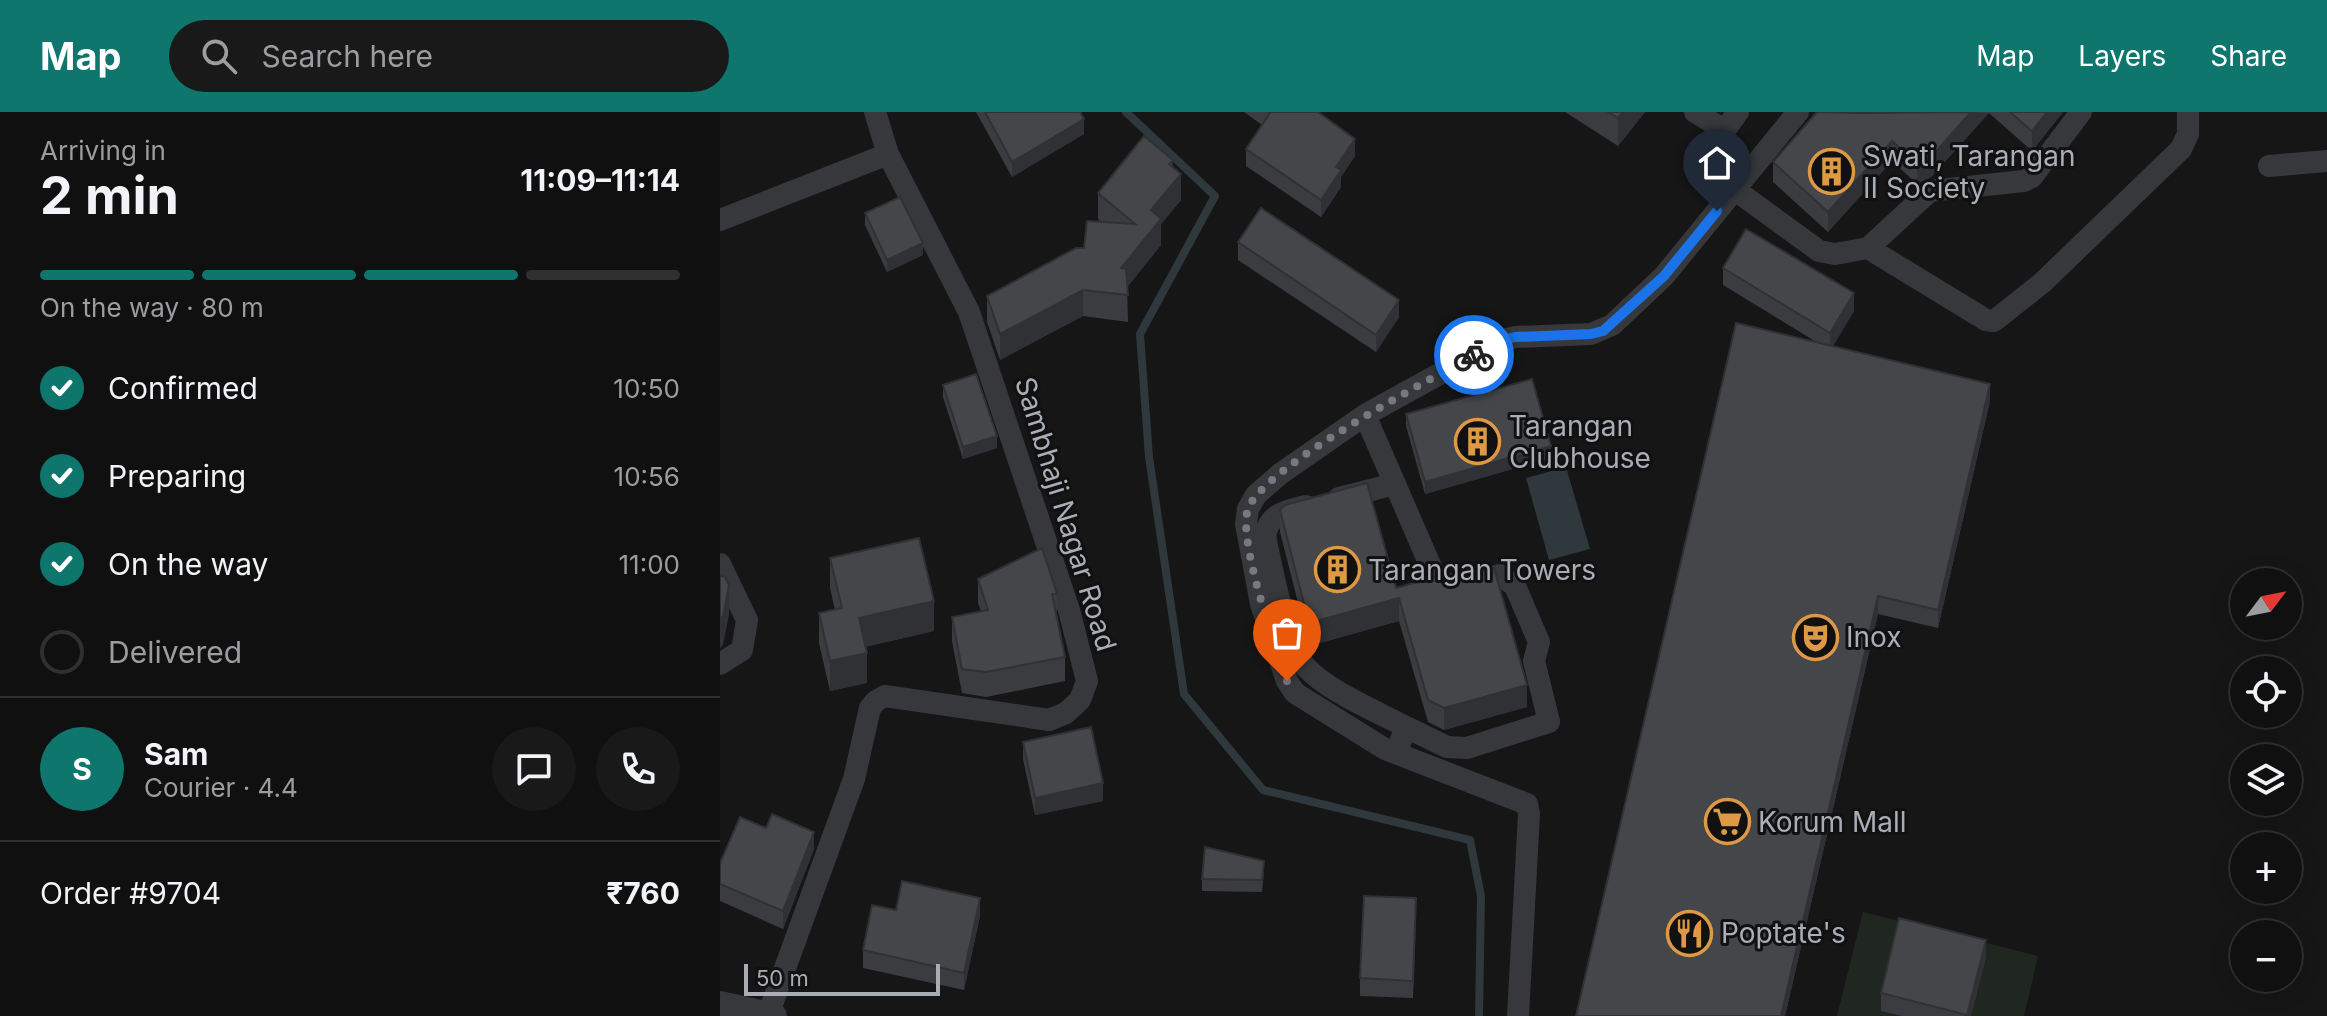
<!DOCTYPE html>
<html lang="en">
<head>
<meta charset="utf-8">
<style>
	:root { --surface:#101011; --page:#19191a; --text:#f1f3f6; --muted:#9c9d9f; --line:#303031; --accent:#0f766e }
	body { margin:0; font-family:Inter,sans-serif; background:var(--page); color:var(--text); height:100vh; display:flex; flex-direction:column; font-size:30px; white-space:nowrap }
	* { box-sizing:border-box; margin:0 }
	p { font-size:26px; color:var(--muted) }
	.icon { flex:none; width:44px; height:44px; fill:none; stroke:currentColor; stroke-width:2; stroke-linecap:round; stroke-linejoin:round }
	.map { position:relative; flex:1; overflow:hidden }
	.panel { display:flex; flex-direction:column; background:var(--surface); width:720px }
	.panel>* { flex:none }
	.needle { width:52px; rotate:58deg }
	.tools { position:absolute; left:1510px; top:456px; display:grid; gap:16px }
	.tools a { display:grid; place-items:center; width:72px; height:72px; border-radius:50%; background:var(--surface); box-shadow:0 4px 20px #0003,0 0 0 2px var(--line); font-size:40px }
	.scale { position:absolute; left:24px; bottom:20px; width:196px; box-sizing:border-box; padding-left:8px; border:4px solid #a9aeb6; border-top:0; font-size:22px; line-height:28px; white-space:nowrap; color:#a9aeb6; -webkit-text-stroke:6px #111112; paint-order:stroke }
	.pin { position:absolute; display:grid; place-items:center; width:68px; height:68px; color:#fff; margin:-82px -34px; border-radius:50% 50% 50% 0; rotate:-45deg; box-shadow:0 0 8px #0007 }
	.pin .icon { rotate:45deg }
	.courier { position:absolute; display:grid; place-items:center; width:80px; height:80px; margin:-40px; border:6px solid #1a73e8; border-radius:50%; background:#fff; color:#222; box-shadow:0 2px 10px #0007 }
	.overview em { font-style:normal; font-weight:700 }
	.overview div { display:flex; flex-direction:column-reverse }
	.overview { display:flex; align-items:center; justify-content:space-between; height:136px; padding:0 40px }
	h1 { font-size:52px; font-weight:700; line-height:60px }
	.bar { display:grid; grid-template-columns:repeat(4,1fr); gap:12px 8px; align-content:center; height:96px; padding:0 40px }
	.bar i { height:10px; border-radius:6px; background:var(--line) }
	.bar .selected { background:var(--accent) }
	.bar p { grid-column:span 4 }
	.line { display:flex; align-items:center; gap:20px; padding:0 40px; border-top:2px solid var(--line) }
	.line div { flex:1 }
	.round { display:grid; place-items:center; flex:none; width:84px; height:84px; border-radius:42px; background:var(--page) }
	ol { padding:0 40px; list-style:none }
	li { display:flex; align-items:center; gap:24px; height:88px }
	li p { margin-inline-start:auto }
	li .icon { padding:8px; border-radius:50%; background:var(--accent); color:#fff; stroke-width:4 }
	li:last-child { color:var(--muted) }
	li i { width:44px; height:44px; border:4px solid var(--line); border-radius:50% }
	header { display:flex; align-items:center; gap:48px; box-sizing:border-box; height:112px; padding:0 40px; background:var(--accent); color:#fff }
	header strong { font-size:38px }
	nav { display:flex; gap:44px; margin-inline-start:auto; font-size:28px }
	.search { width:560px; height:72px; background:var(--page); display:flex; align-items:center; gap:20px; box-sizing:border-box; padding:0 28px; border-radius:44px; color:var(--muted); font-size:30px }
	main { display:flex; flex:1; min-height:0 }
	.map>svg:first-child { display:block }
	.green { fill:#202720 }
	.water { fill:#2f383c }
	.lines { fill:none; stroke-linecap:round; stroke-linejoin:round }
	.stream { stroke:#2f383c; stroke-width:8 }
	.minor { stroke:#37383c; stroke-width:22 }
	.tertiary { stroke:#37383c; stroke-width:26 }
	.wall { fill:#3b3c40 }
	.shaded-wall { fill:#303134 }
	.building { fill:#45464a; stroke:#303134; stroke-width:2 }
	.done { stroke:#76797e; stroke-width:8; stroke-dasharray:0 14.4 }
	.route { stroke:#1a73e8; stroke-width:10 }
	.labels { text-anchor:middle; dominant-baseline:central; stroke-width:6; stroke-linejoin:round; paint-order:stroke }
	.poi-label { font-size:28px; fill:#a9aeb6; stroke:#111112; text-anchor:start }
	.street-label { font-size:28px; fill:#a9aeb6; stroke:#111112 }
</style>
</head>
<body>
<header>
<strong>Map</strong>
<div class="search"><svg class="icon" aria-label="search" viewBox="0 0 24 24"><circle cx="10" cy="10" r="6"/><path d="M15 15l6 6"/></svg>Search here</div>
<nav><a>Map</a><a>Layers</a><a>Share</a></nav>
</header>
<main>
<section class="panel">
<div class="overview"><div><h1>2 min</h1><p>Arriving in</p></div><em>11:09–11:14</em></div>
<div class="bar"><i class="selected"></i><i class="selected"></i><i class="selected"></i><i></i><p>On the way · 80 m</p></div>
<ol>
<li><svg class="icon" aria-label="check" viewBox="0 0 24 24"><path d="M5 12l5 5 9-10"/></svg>Confirmed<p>10:50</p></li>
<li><svg class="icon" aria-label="check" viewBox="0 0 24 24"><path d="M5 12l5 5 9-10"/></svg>Preparing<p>10:56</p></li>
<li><svg class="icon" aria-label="check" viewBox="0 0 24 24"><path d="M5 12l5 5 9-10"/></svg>On the way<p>11:00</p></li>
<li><i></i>Delivered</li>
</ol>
<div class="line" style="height:144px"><b class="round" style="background:var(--accent);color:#fff">S</b><div><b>Sam</b><p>Courier · 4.4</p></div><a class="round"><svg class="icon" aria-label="chat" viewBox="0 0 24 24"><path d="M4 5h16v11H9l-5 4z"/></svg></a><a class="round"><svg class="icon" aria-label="phone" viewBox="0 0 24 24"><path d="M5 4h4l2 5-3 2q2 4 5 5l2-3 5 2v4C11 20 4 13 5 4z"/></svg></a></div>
<div class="line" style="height:104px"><div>Order #9704</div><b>₹760</b></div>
</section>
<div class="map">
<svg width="1607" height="904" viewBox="0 0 1607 904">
	<rect width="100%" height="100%" fill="#161617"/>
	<path class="green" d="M1143,800L1318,844L1304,904H1117Z"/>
	<path class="water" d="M846,355L870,437L829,448L806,366Z"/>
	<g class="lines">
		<path class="stream" d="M406,0L495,84L420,222L429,345L464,582L543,678L750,728L761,784L759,904"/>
		<path class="minor" d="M975,0L1001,16L1007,15L1018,0
			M1549,54L1607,49
			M1014,77L1099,139L1115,142L1148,136L1266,208L1274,209L1322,171L1461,37L1468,22V0
			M0,108L168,42
			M1148,136L1210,79L1304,69L1312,65L1361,0
			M645,303L717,469L729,473L780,463L795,474L819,530L814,549L829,610L747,636L727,635L686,615L676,641
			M619,386L675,372
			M586,394C566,399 550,401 545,423C551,454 566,531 585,554C607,579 656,599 686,615
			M0,452L27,508L22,538L0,552
			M48,903L134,667L150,596L156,589L165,584L329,608L346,601L360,588L367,569L349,498L249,200L168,42L155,0
			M798,904L809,702L807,692L665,637L575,581L567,569L541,492L526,412L528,397L536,383L560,362L645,303L779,229L795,225L871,222L892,213L944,164L1078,0"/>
		<path class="tertiary" d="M0,892L54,904"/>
	</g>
	<path class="wall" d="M256,0H360L364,22L292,65Z
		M524,0H598L635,44L621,65V75L601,105L526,54V37L542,13Z
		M845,0H925L898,34Z
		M1142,0H1343L1312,39L1269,1L1211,65L1197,72L1172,49L1108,120L1053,70V50Z
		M453,55L461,88L441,112V133L407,175L408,210L363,204L280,248L267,210V184L364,136L381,110L378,107V81Z
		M145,101L203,143L167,160L145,113Z
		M518,130L679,205L656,240L518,148Z
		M1003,156L1134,199L1113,234L1270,289L1218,516L1158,502L1065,904H856L1098,231L1003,173Z
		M223,273L277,336L243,347L223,285Z
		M686,302L831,346L705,382L686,314Z
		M560,398L676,476L807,595L724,618L708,610L679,509L589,534L560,420Z
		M110,446L214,519L145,535L147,571L110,579L99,531V501L115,498L110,476Z
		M258,467L337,482V503L345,545V569L266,585L242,581L232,529V505L261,499L258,491Z
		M303,630L383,689L315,703L303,647Z
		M94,737L63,817L0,789V751Z
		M544,760L542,780L482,779V767Z
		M176,798L260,804L244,878L143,856V838Z
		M696,803L693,886L640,884V866Z
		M1266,845L1251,904H1182L1161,899V881Z"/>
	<path class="shaded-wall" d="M903,0H925L898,34V6Z
		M1251,0L1269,1L1211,65L1197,72V52Z
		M1327,0H1343L1312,39V19Z
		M364,7V22L292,65V50Z
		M635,27V44L621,65V75L601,105V88L616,55Z
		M1172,29V49L1108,120V100Z
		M453,48V72L461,62V88L441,112V133L401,183V156L431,98L449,52Z
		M203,131V143L167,160V148Z
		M363,178V204L280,248V222Z
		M1134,181V199L1110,238V221Z
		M679,188V205L656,240V223Z
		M1270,272V289L1218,516V498Z
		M277,324V336L243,347V335Z
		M831,334V346L705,382V370Z
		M9,473V503L3,533L0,536V506Z
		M1158,484V502L1065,904H1061Z
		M679,486V509L589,534V511Z
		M214,489V519L139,536V506Z
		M147,541V571L110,579V549Z
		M807,573V595L724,618V596Z
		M383,671V689L315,703V686Z
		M94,720V737L63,817V799Z
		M260,786V804L244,878V861Z
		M1266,828V845L1251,904H1247Z"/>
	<path class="building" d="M265,0H360L364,7L292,50Z
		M549,0H598L635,27L616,55L621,58L601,88L526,37L550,1Z
		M888,0H903L898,6Z
		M1097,0L1141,1L1251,0L1211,45L1197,52L1172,29L1108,100L1053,50Z
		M1290,0H1327L1312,19Z
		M424,24L453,48L449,52L461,62L431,98L441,107L401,156L406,157L408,183L363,178L280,222L267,184L356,136H364L367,109L415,112L378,81Z
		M180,85L203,131L167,148L145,101Z
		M541,96L679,188L656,223L518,130Z
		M1026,117L1134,181L1110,221L1003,156Z
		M1016,211L1270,272L1218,498L1158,484L1061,904H856Z
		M256,262L277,324L243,335L223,273Z
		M812,267L831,334L705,370L686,302Z
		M647,371L676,476L722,463L732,465L774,456L807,573L724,596L708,588L679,486L589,511L560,398L565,393Z
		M199,426L214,489L139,506L147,541L110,549L99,501L122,496L110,446Z
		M322,436L337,482H332L345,545L266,560L242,557L232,505L268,498L258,467Z
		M0,463L5,465L9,473L3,504L0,506Z
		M371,615L383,671L315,686L303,630Z
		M52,702L94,720L63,799L0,772V751L20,705L46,716Z
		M485,735L544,749L542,768L482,767Z
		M182,769L260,786L244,861L143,838L152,793L176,798Z
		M644,784L696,786L693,869L640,866Z
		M1179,806L1266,828L1247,903L1161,881Z"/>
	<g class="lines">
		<path class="done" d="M567,569C556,536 517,427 528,397C543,355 711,267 754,243"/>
		<path class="route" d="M754,243L779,229L795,225L871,222L883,219L944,164L997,99"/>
	</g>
	<defs>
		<symbol id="building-ring" viewBox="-11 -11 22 22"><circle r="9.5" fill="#111112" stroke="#de9946" stroke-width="1.5"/><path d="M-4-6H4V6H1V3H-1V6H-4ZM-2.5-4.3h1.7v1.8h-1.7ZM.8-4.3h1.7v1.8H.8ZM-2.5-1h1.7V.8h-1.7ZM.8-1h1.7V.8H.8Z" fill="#de9946"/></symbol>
		<symbol id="theatre-ring" viewBox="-11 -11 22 22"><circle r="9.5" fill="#111112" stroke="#de9946" stroke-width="1.5"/><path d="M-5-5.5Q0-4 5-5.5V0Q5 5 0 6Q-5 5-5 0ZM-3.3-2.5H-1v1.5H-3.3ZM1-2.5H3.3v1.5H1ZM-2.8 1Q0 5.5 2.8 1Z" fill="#de9946"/></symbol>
		<symbol id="supermarket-ring" viewBox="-11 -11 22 22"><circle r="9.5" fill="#111112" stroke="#de9946" stroke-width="1.5"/><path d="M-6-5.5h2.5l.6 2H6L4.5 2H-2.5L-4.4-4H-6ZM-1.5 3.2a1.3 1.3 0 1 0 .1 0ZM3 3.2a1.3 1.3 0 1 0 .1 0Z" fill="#de9946"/></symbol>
		<symbol id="restaurant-ring" viewBox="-11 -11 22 22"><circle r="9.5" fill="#111112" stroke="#de9946" stroke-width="1.5"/><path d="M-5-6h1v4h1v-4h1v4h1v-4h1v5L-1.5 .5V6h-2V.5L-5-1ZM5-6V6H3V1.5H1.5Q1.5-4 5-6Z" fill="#de9946"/></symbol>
	</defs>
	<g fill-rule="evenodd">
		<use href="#building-ring" x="1086" y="34" width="51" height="51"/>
		<use href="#building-ring" x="732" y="304" width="51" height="51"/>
		<use href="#building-ring" x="592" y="432" width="51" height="51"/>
		<use href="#theatre-ring" x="1070" y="500" width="51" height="51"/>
		<use href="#supermarket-ring" x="982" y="684" width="51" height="51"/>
		<use href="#restaurant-ring" x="944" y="796" width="51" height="51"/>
	</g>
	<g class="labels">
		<g class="poi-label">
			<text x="1143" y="44">Swati, Tarangan<tspan x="1143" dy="32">II Society</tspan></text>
			<text x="789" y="314">Tarangan<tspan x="789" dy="32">Clubhouse</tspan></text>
			<text x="648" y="458">Tarangan Towers</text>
			<text x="1126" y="525">Inox</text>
			<text x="1038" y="710">Korum Mall</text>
			<text x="1001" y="821">Poptate's</text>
		</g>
		<g class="street-label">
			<text transform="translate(346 402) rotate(73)">Sambhaji Nagar Road</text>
		</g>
	</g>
</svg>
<div class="tools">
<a><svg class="needle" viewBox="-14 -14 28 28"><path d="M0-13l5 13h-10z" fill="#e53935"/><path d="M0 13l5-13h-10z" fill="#9c9d9f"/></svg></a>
<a><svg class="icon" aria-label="locate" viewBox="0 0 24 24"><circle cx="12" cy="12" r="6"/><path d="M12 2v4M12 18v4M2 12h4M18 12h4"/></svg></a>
<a><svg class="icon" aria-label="layers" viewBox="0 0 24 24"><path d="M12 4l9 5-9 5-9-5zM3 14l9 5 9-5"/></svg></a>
<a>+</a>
<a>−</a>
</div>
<div class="scale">50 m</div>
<div class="pin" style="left:567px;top:569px;background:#ea580c"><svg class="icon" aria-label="bag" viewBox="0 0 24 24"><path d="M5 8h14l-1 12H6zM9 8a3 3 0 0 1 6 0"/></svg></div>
<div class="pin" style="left:997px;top:99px;background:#1f2937"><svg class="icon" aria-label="home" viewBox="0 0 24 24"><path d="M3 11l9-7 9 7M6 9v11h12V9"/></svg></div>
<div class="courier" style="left:754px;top:243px"><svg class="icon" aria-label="bike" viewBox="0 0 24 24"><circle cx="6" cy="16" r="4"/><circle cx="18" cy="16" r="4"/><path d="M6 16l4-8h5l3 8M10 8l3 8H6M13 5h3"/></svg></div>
</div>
</main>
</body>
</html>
